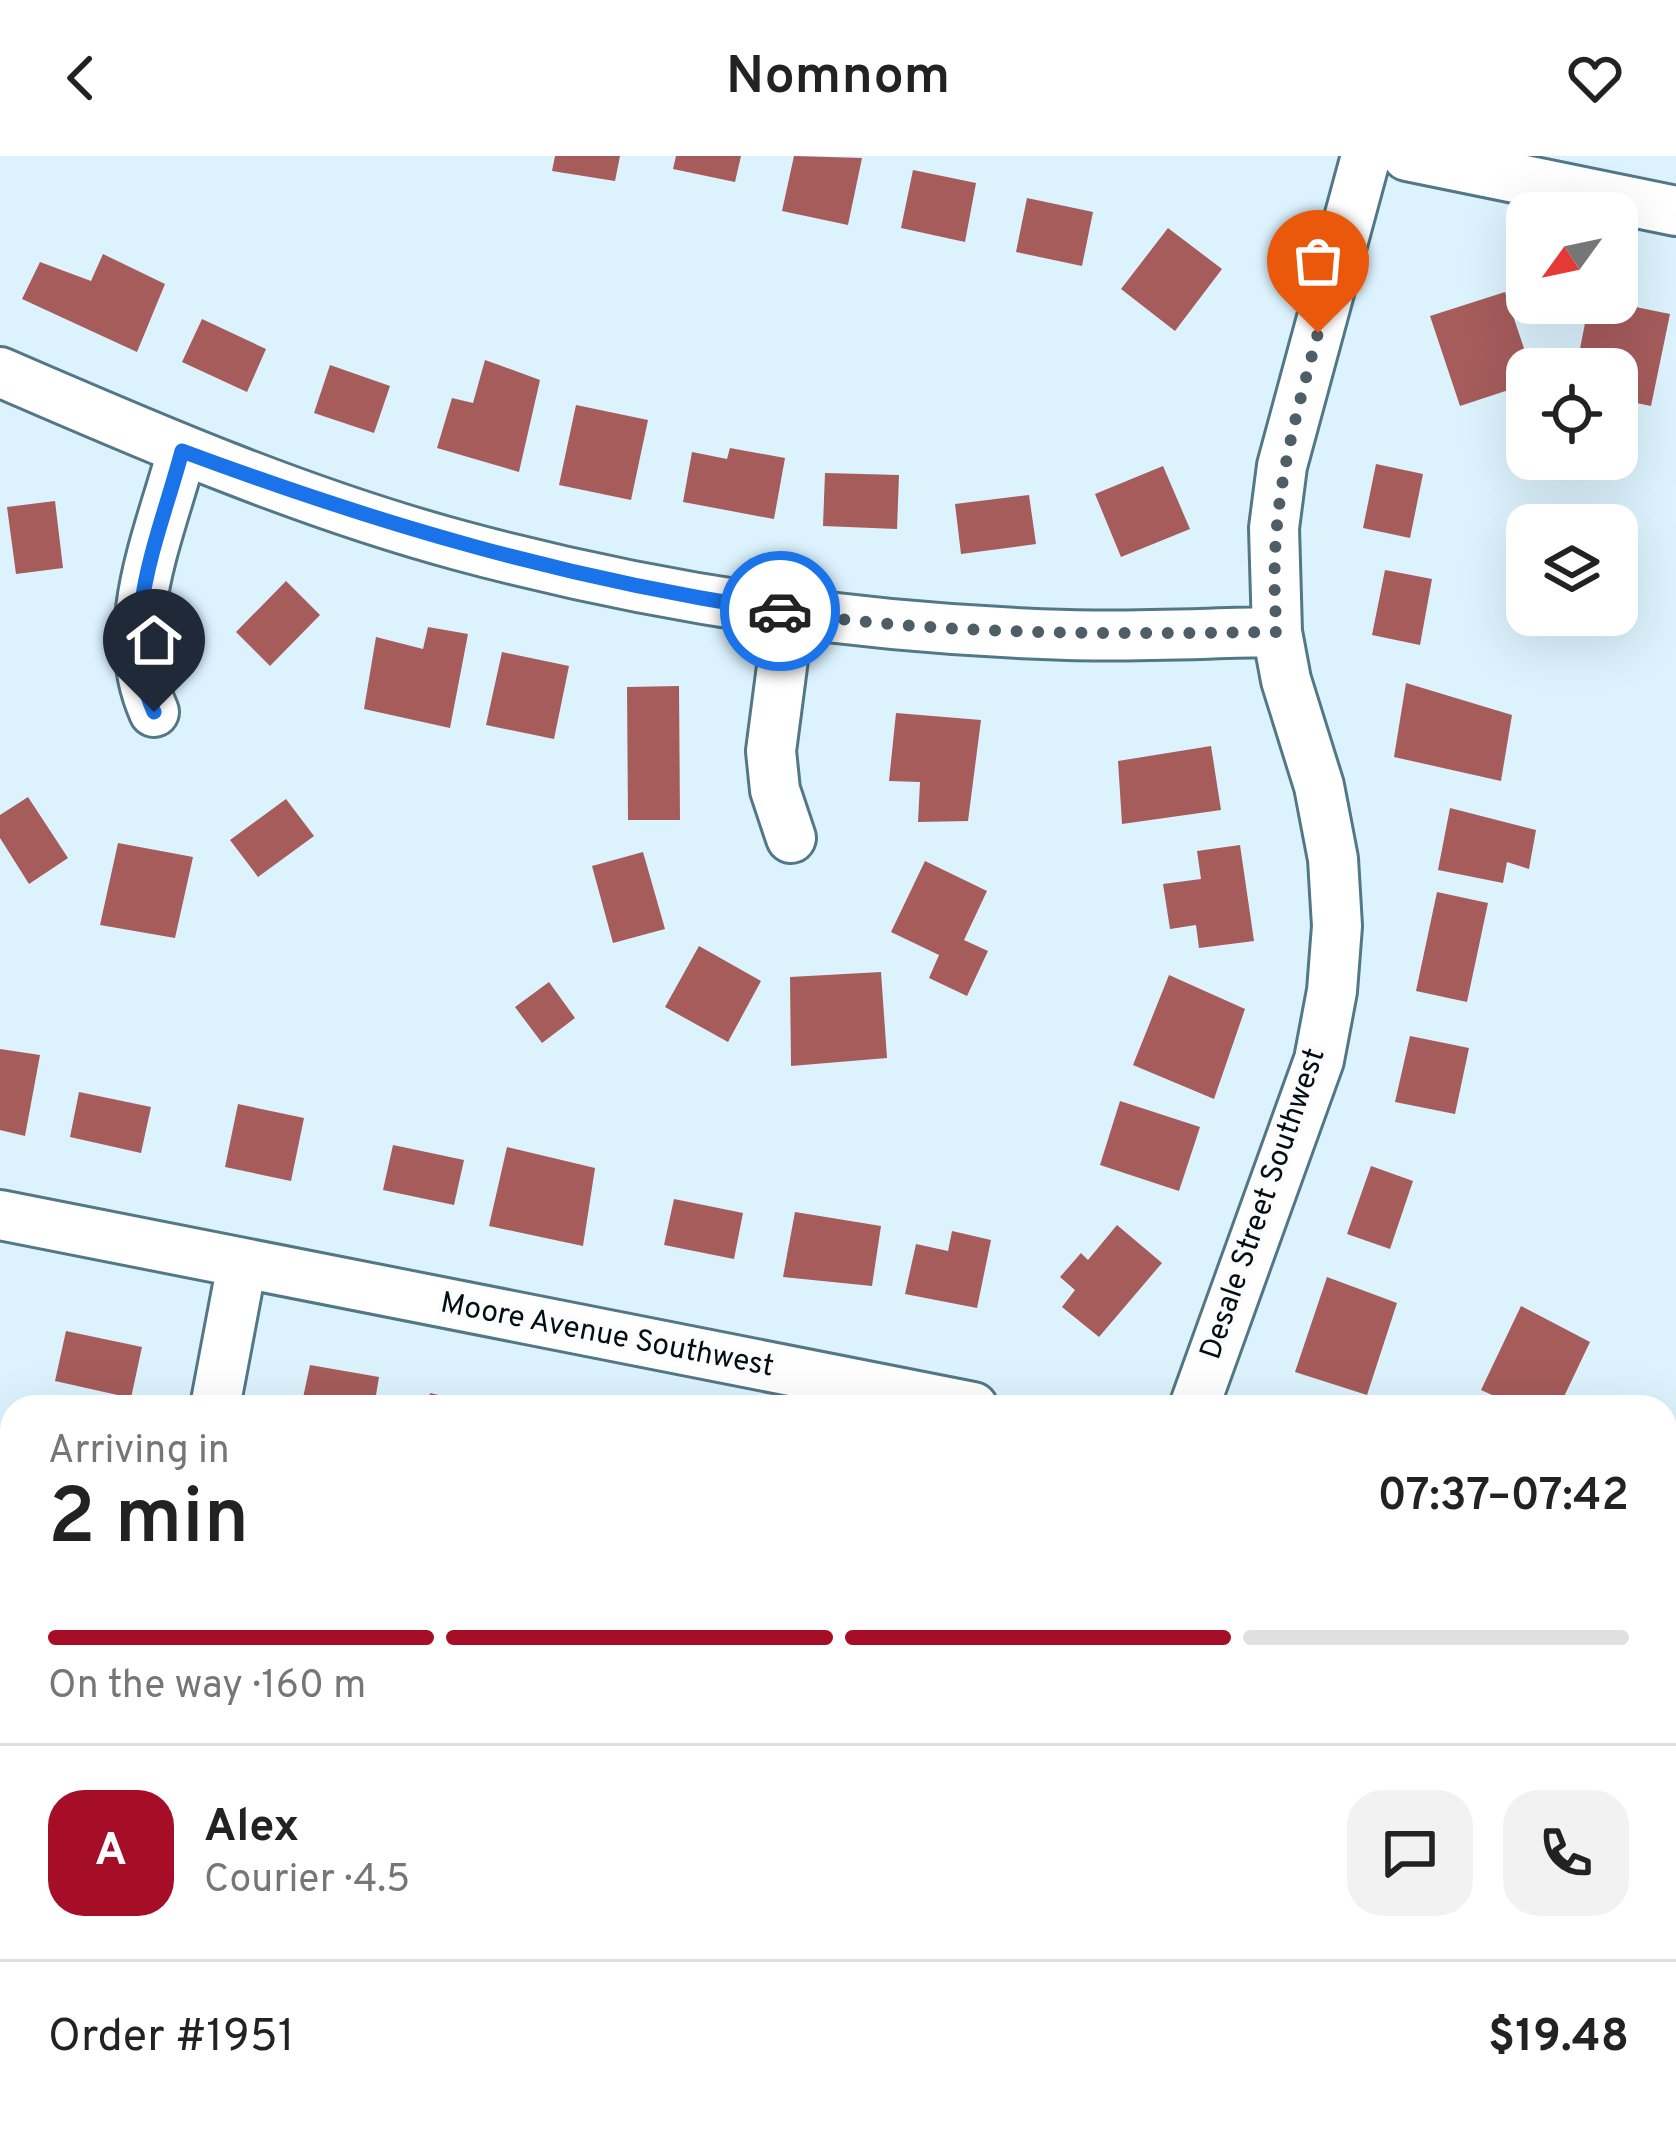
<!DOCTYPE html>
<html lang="en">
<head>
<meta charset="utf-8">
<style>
	:root { --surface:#fff; --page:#f2f2f2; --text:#222; --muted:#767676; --line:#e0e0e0; --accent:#a60d27 }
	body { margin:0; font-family:Overpass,sans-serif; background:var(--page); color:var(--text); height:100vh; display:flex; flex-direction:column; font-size:45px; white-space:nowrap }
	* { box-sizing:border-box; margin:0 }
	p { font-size:39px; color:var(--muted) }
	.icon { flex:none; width:66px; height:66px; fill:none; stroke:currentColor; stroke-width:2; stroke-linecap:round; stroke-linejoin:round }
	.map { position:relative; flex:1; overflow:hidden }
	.side { position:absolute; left:0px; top:1239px; width:1677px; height:747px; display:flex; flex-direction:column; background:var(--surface); border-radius:36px 36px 0 0; box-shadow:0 12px 48px #0002 }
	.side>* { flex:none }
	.needle { width:78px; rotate:237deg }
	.buttons { position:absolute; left:1506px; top:36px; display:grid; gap:24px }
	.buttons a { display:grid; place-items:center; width:132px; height:132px; border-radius:24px; background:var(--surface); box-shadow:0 12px 48px #0002; font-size:60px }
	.pin { position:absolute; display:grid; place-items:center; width:102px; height:102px; color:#fff; margin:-123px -51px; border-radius:50% 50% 50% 0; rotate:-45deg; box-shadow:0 0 12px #0007 }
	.pin .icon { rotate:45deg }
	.courier { position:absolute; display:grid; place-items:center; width:120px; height:120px; margin:-60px; border:9px solid #1a73e8; border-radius:50%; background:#fff; color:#222; box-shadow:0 3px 15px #0007 }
	.head em { font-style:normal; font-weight:600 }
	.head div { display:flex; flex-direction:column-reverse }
	.head { display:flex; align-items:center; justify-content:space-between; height:204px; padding:0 48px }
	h1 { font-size:78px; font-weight:600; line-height:90px }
	.bar { display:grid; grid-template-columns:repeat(4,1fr); gap:18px 12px; align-content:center; height:144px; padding:0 48px }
	.bar i { height:15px; border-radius:9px; background:var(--line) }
	.bar .selected { background:var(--accent) }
	.bar p { grid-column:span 4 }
	.line { display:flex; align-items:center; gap:30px; padding:0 48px; border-top:3px solid var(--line) }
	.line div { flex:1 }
	.round { display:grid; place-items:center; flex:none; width:126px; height:126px; border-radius:36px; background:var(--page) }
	header { display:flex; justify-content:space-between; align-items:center; height:156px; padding:0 48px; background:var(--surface); font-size:54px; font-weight:600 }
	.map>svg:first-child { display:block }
	.building { fill:#a55c5b }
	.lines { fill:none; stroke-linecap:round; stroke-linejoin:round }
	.minor-casing { stroke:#527786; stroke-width:54 }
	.minor { stroke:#fff; stroke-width:48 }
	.done { stroke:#4e5e66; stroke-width:12; stroke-dasharray:0 21.6 }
	.route { stroke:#1a73e8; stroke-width:15 }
	.labels { text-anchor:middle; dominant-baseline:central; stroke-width:9; stroke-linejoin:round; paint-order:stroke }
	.street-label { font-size:30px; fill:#020e14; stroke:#fcfcfc }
</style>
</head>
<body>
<header><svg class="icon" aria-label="back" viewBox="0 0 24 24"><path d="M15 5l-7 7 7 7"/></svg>Nomnom<svg class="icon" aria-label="heart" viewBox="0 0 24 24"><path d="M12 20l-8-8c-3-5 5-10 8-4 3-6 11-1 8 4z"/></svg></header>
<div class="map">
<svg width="1676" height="1985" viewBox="0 0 1676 1985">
	<rect width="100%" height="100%" fill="#dcf3fe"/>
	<path class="building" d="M555,0H620L615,25L552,15Z
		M676,0H741L735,26L673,13Z
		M794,0L862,2L848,69L782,55Z
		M913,14L976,27L965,86L901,72Z
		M1027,42L1093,56L1082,110L1016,96Z
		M1168,72L1222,113L1175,175L1121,133Z
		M103,98L165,128L137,196L22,143L40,106L91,125Z
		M1505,136L1531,213H1527V228L1460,250L1430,160Z
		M1589,147H1616L1670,158L1651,250L1617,243V213H1576Z
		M202,163L266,193L247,236L182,206Z
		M485,204L540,224L519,316L437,292L452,242L473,247Z
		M330,209L390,230L374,277L314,257Z
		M576,249L648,264L631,344L559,329Z
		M730,292L785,302L774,363L683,346L692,296L727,303Z
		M1376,308L1423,318L1410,382L1363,372Z
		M1163,310L1190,373L1121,401L1095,338Z
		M825,317L899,319L897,373L823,370Z
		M1029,339L1036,388L961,398L955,348Z
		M55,345L63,412L16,418L7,351Z
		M1385,414L1432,423L1420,489L1372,479Z
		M286,425L320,459L270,510L236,476Z
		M428,471L468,478L450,572L364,553L376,481L423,493Z
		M502,496L569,510L554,583L486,569Z
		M1406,527L1512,559L1501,625L1394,601Z
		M679,530L680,664H628L627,531Z
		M896,557L981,564L968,665L918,666L920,626L889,625Z
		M1211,590L1221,654L1122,668L1118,605Z
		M28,641L68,702L29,728L0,682V659Z
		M286,643L314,680L258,721L230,684Z
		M1450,652L1536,674L1529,713L1507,706L1503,727L1438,714Z
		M118,687L193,701L175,782L100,769Z
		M1240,689L1254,785L1199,792L1196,769L1170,773L1163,728L1201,723L1197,695Z
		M643,696L665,773L613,787L592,710Z
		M925,705L987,735L964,784L988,795L967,840L929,822L939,799L891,776Z
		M1437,736L1488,747L1467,846L1416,835Z
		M699,790L761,825L728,886L665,851Z
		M881,816L887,902L791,910L790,821Z
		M1169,819L1245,853L1214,943L1133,909Z
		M549,826L575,862L542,887L515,851Z
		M1410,880L1469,892L1455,958L1395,946Z
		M0,893L40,899L25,980L0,974Z
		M79,936L151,951L141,997L70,981Z
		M1120,945L1200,971L1179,1035L1100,1009Z
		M238,948L304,962L291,1025L225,1011Z
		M393,989L464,1004L454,1049L383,1034Z
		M507,991L595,1012L583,1090L489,1070Z
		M1371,1010L1413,1025L1390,1093L1347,1078Z
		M674,1043L743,1057L734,1103L664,1089Z
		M795,1056L881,1070L872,1130L783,1121Z
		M1117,1069L1162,1107L1099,1181L1062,1151L1075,1134L1060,1121L1081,1097L1088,1104Z
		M952,1075L991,1084L977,1152L905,1138L916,1088L948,1095Z
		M1327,1121L1397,1147L1367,1239L1295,1216Z
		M1521,1150L1590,1186L1559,1251H1519L1481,1234Z
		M66,1175L142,1191L131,1242L55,1225Z
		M310,1209L379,1221L374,1251H301Z
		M430,1237L482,1249V1251H427Z
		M0,1342L12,1345V1409L0,1407Z
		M0,1443L12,1445V1531L0,1528Z
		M1676,1856V1927L1665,1931V1860Z
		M148,1974L197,1983V1985H145Z"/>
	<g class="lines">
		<defs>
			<path id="minor" d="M1407,0L1676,55
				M0,216C150,281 300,346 458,389C657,443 862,473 1068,479C1138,481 1208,477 1277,476
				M789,457L771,595L775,634L791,682
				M154,556C116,472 160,379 182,295
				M0,1059L973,1251
				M215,1251L242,1108
				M1194,1251L1319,904L1332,835L1337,770L1333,703L1319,630L1286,524L1277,476L1274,372L1282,310L1366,0
				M1665,1490L1676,1503
				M1665,1760L1676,1756
				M607,1974L660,1985
				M74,1985L76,1974
				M1416,1985L1422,1974"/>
		</defs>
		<use href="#minor" class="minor-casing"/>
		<use href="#minor" class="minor"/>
	</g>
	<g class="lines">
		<path class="done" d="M780,455C945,480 1111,478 1277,476C1267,363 1289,284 1318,177"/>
		<path class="route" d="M154,556C116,472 160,379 182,295C381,369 569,424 780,455"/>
	</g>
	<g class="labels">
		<g class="street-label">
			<text transform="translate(1264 1048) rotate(-71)">Desale Street Southwest</text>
			<text transform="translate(607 1180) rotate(11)">Moore Avenue Southwest</text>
		</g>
	</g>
</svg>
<div class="buttons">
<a><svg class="needle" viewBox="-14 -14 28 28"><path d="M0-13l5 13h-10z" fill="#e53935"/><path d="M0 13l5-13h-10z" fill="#767676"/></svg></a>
<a><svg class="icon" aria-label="locate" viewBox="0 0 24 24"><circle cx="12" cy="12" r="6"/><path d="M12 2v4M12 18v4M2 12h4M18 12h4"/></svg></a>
<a><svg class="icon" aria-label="layers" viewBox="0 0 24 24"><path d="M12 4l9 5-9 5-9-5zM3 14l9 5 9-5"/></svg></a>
</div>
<div class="pin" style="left:1318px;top:177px;background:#ea580c"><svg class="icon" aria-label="bag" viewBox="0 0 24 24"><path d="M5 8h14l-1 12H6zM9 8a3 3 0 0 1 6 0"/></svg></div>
<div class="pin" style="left:154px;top:556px;background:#1f2937"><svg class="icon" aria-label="home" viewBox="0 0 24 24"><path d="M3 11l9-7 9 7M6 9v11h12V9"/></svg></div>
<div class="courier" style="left:780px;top:455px"><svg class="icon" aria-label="car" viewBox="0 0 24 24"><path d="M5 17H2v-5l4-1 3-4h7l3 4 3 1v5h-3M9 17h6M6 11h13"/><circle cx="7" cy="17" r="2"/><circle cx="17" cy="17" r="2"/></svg></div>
<section class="side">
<div class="head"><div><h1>2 min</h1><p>Arriving in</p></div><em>07:37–07:42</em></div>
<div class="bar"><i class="selected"></i><i class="selected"></i><i class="selected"></i><i></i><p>On the way · 160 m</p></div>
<div class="line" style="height:216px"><b class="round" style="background:var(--accent);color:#fff">A</b><div><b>Alex</b><p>Courier · 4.5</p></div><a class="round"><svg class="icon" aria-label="chat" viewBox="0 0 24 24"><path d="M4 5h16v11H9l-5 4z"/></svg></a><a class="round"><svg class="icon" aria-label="phone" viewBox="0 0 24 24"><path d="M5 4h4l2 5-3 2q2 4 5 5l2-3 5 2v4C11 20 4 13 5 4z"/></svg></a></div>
<div class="line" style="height:156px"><div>Order #1951</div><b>$19.48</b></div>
</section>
</div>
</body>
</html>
